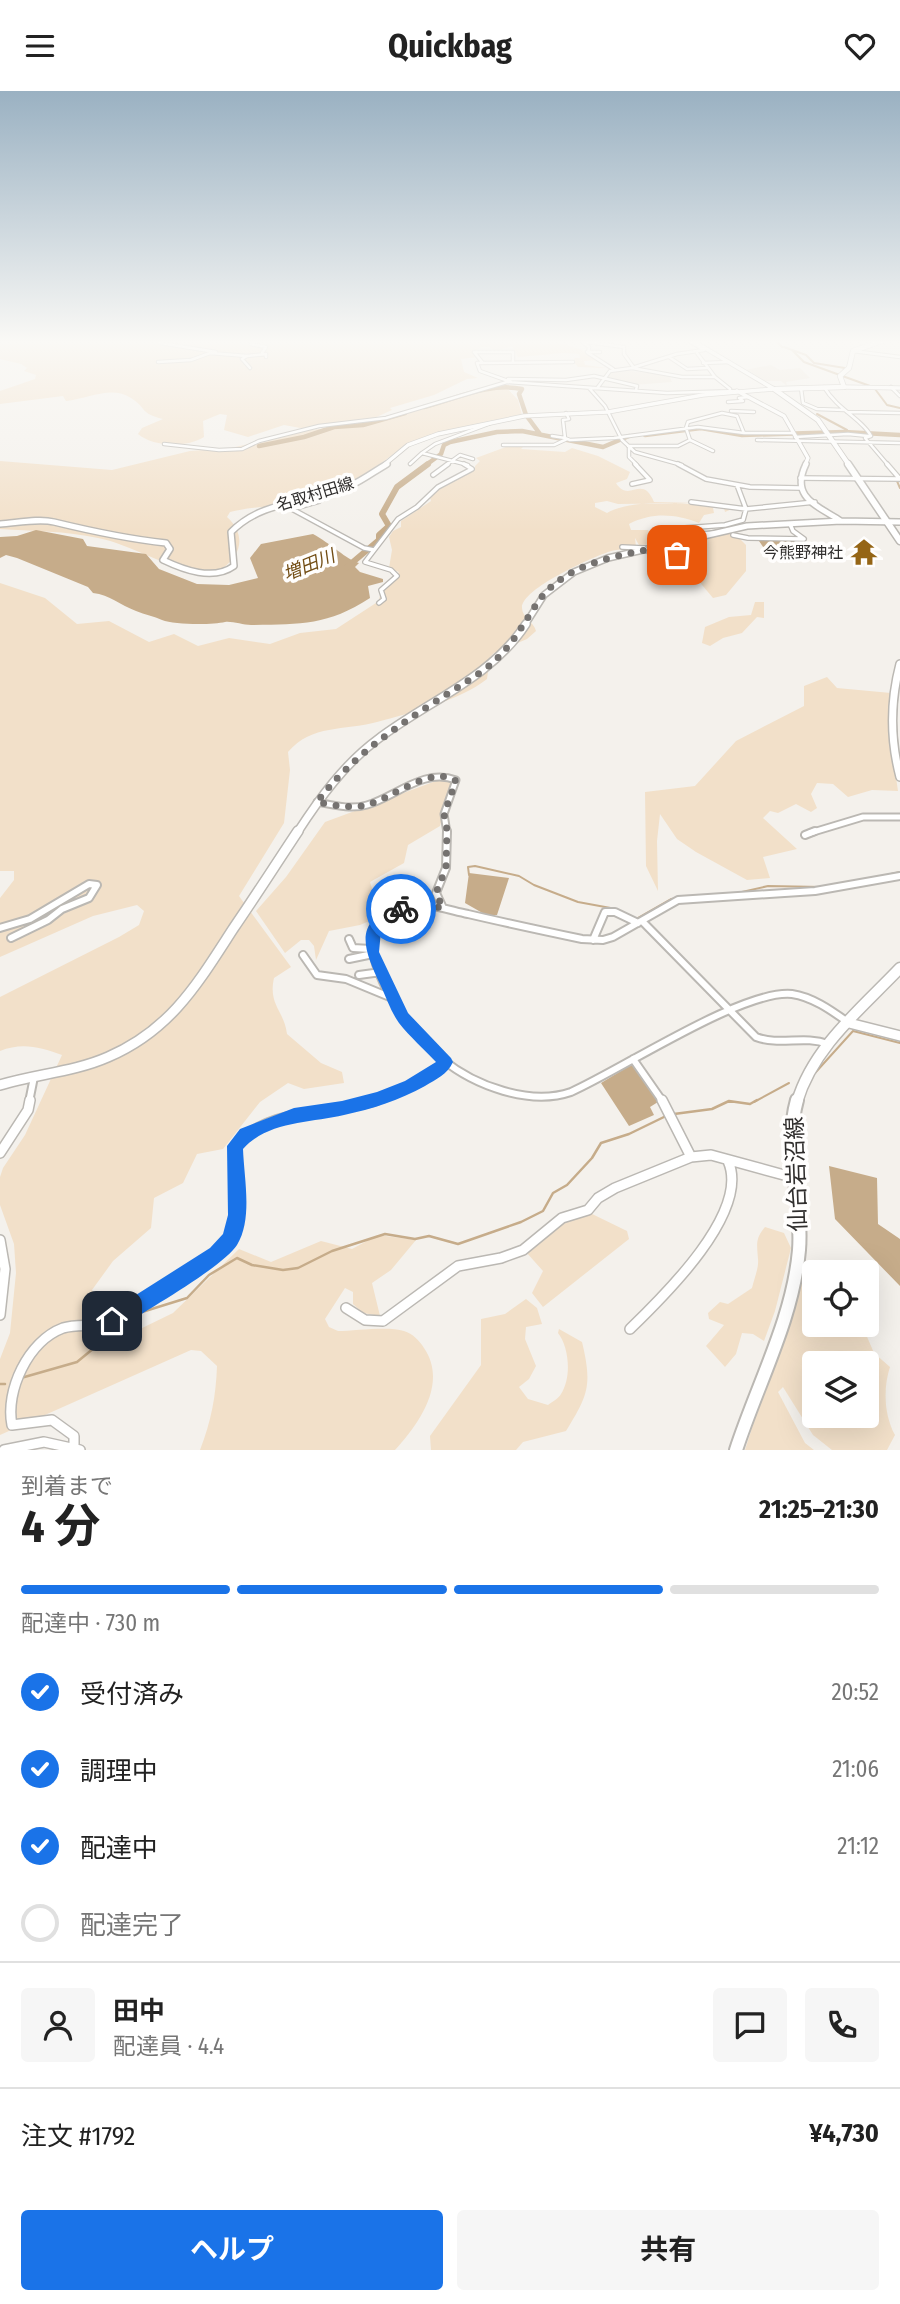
<!DOCTYPE html>
<html lang="ja">
<head>
<meta charset="utf-8">
<style>
	:root { --surface:#fff; --page:#f6f6f6; --text:#222; --muted:#767676; --line:#e0e0e0; --accent:#1a73e8 }
	body { margin:0; font-family:"Fira Sans Condensed","Noto Sans JP",sans-serif; background:var(--page); color:var(--text); height:100vh; display:flex; flex-direction:column; font-size:26px; white-space:nowrap }
	* { box-sizing:border-box; margin:0 }
	p { font-size:23px; color:var(--muted) }
	.icon { flex:none; width:38px; height:38px; fill:none; stroke:currentColor; stroke-width:2; stroke-linecap:round; stroke-linejoin:round }
	.map { position:relative; height:1359px; overflow:hidden }
	.side { display:flex; flex-direction:column; background:var(--surface); flex:1 }
	.side>* { flex:none }
	.fabs { position:absolute; left:802px; top:1169px; display:grid; gap:14px }
	.fabs a { display:grid; place-items:center; width:77px; height:77px; border-radius:7px; background:var(--surface); box-shadow:0 7px 28px #0002; font-size:35px }
	.pin { position:absolute; display:grid; place-items:center; width:60px; height:60px; color:#fff; margin:-30px; border-radius:14px; box-shadow:0 4px 10px #0006 }
	.courier { position:absolute; display:grid; place-items:center; width:70px; height:70px; margin:-35px; border:5px solid #1a73e8; border-radius:50%; background:#fff; color:#222; box-shadow:0 2px 9px #0007 }
	.summary em { font-style:normal; font-weight:700 }
	.summary div { display:flex; flex-direction:column-reverse }
	.summary { display:flex; align-items:center; justify-content:space-between; height:119px; padding:0 21px }
	h1 { font-size:46px; font-weight:700; line-height:52px }
	.bar { display:grid; grid-template-columns:repeat(4,1fr); gap:10px 7px; align-content:center; height:84px; padding:0 21px }
	.bar i { height:9px; border-radius:5px; background:var(--line) }
	.bar .on { background:var(--accent) }
	.bar p { grid-column:span 4 }
	.line { display:flex; align-items:center; gap:18px; padding:0 21px; border-top:2px solid var(--line) }
	.line div { flex:1 }
	.round { display:grid; place-items:center; flex:none; width:74px; height:74px; border-radius:7px; background:var(--page) }
	ol { padding:0 21px; list-style:none }
	li { display:flex; align-items:center; gap:21px; height:77px }
	li p { margin-inline-start:auto }
	li .icon { padding:7px; border-radius:50%; background:var(--accent); color:#fff; stroke-width:4 }
	li:last-child { color:var(--muted) }
	li i { width:38px; height:38px; border:4px solid var(--line); border-radius:50% }
	.primary-button { display:flex; gap:14px; margin-top:auto; padding:14px 21px }
	.primary-button a { flex:1; height:80px; border-radius:7px; background:var(--accent); color:#fff; font-size:28px; font-weight:700; line-height:80px; text-align:center }
	.primary-button a+a { background:var(--page); color:var(--text) }
	header { display:flex; justify-content:space-between; align-items:center; height:91px; padding:0 21px; background:var(--surface); font-size:32px; font-weight:700 }
	.map>svg:first-child { display:block }
	.built { fill:#ece4d9 }
	.green { fill:#f2e0c9; fill-rule:evenodd }
	.water { fill:#c6ac8a }
	.lines { fill:none; stroke-linecap:round; stroke-linejoin:round }
	.stream-far1 { stroke:#c6ac8a; stroke-width:2 }
	.stream { stroke:#c6ac8a; stroke-width:2.5 }
	.river-far1 { stroke:#c6ac8a; stroke-width:4.5 }
	.river { stroke:#c6ac8a; stroke-width:6 }
	.street-far4-casing { stroke:#bbb8b3; stroke-width:4.5 }
	.street-far3-casing { stroke:#bbb8b3; stroke-width:6 }
	.street-far2-casing { stroke:#bbb8b3; stroke-width:9 }
	.street-far1-casing { stroke:#bbb8b3; stroke-width:10 }
	.street-casing { stroke:#bbb8b3; stroke-width:12 }
	.secondary-far3-casing { stroke:#bbb8b3; stroke-width:5 }
	.secondary-far2-casing { stroke:#bbb8b3; stroke-width:8 }
	.secondary-far1-casing { stroke:#bbb8b3; stroke-width:10 }
	.secondary-casing { stroke:#bbb8b3; stroke-width:12 }
	.primary-far4-casing { stroke:#bbb8b3; stroke-width:6 }
	.primary-far3-casing { stroke:#bbb8b3; stroke-width:9 }
	.primary-far2-casing { stroke:#bbb8b3; stroke-width:10 }
	.primary-far1-casing { stroke:#bbb8b3; stroke-width:13 }
	.primary-casing { stroke:#bbb8b3; stroke-width:16 }
	.street-far4 { stroke:#fff; stroke-width:2.5 }
	.street-far3 { stroke:#fff; stroke-width:3.5 }
	.street-far2 { stroke:#fff; stroke-width:5 }
	.street-far1 { stroke:#fff; stroke-width:6 }
	.street { stroke:#fff; stroke-width:9 }
	.secondary-far3 { stroke:#fff; stroke-width:3.5 }
	.secondary-far2 { stroke:#fff; stroke-width:5 }
	.secondary-far1 { stroke:#fff; stroke-width:7 }
	.secondary { stroke:#fff; stroke-width:9 }
	.primary-far4 { stroke:#fff; stroke-width:4.5 }
	.primary-far3 { stroke:#fff; stroke-width:6 }
	.primary-far2 { stroke:#fff; stroke-width:7 }
	.primary-far1 { stroke:#fff; stroke-width:10 }
	.primary { stroke:#fff; stroke-width:12 }
	.street-bridge-casing { stroke:#bbb8b3; stroke-width:6; stroke-linecap:butt }
	.street-bridge { stroke:#fff; stroke-width:3.5 }
	.route { fill:#1a73e8 }
	.done { stroke:#757270; stroke-width:7; stroke-dasharray:0 12.6 }
	.labels { text-anchor:middle; dominant-baseline:central; stroke-width:7; stroke-linejoin:round; paint-order:stroke }
	.far-street-label { font-size:16px; fill:#302e2d; stroke:#fffefd }
	.far-poi-label { font-size:16px; fill:#302e2d; stroke:#fffefd; text-anchor:end }
	.far-water-label { font-size:18px; font-style:italic; fill:#724d14; stroke:#fffefd }
	.near-street-label { font-size:23px; fill:#302e2d; stroke:#fffefd }
</style>
</head>
<body>
<header><svg class="icon" aria-label="menu" viewBox="0 0 24 24"><path d="M4 6h16M4 12h16M4 18h16"/></svg>Quickbag<svg class="icon" aria-label="heart" viewBox="0 0 24 24"><path d="M12 20l-8-8c-3-5 5-10 8-4 3-6 11-1 8 4z"/></svg></header>
<div class="map">
<svg width="900" height="1359" viewBox="0 0 900 1359">
	<rect width="100%" height="100%" fill="#f4f1ec"/>
	<path class="built" d="M771,274L780,279L800,277L810,287L786,291L787,295L781,290H765L745,279Z
		M612,278L669,284L672,291L633,294L604,287Z"/>
	<path class="green" d="M0,250L540,251L560,252L583,259L599,269L584,270L585,274L607,277L578,276L573,270L575,267H580L579,263L563,262L518,266L512,255L494,261L490,256H482L472,262L478,266L461,268L464,281L478,287L467,288L434,304L390,317L392,319L372,328L306,338L284,334L248,346L224,339L227,324L220,323L203,330L204,346C187,357 153,356 138,343L142,337L163,328C139,322 148,318 131,307C112,294 87,308 66,310L63,305L0,313V300L35,288L36,284L24,280L27,277L21,273L0,268Z
		M506,296L518,309L522,324L440,341L403,356L361,387L316,403L312,410C285,416 257,414 230,421L227,426C245,442 243,463 223,477C180,489 139,455 98,447C66,440 32,440 0,438V370L112,379L190,360L231,357L309,339L361,334L421,316Z
		M514,353L525,354L521,358L565,361L572,357L598,365L630,381L627,388L616,392C629,413 642,382 654,411L698,412L618,413L607,410L595,412V416L607,422C634,406 700,413 732,418L725,421L724,417H713L714,422L704,424L699,432C675,423 653,421 629,433L631,439H648L658,453L639,454L635,447L636,456C627,458 617,458 608,461C591,467 521,498 522,517C522,526 534,531 536,540L527,548L494,562L490,566L487,588C461,609 410,622 377,631C344,640 312,633 288,661L290,679L284,732L239,805L291,876L274,887C268,914 284,919 287,943L321,972L342,981L344,992L304,998L288,992L260,1011L223,1058L197,1063L183,1092L154,1107L151,1137L113,1170L92,1199C102,1217 121,1226 136,1240L173,1222L239,1158L271,1171L321,1150L352,1158L378,1144L416,1149L391,1179L372,1192L380,1225L363,1222L353,1213V1201L345,1197L325,1228L329,1236L338,1240C355,1240 388,1235 404,1240C413,1243 419,1249 424,1257C448,1292 419,1333 395,1359H200C211,1331 216,1305 217,1275L201,1260L191,1259L0,1344V1268L10,1242L16,1182L14,1153L0,1114V1086L3,1077L25,1044L62,964C40,956 22,951 0,960V906L119,846L139,834L144,820L137,814L93,825L0,866V807L14,789V780H0V492L45,507L77,533L109,530L149,551L174,543L198,555L229,547L270,553L300,542L336,538L379,510L381,499L399,481L389,477L392,459L389,446L393,440L401,436V430L431,410L430,406L444,394L475,378V375L480,370L476,367Z
		M725,441L738,446L746,454V480L726,504L713,507L681,469L685,462L676,455Z
		M755,511H764V527L757,526L742,542L723,547L710,555L702,552L705,536L729,526L751,524Z
		M827,586L837,597L891,602C888,636 893,666 898,700L872,699L848,706L833,693L817,692L811,703L817,717L811,721L796,713L778,722L770,720L763,727L797,758L763,766L770,787L747,789L696,761L677,748L660,723L657,750L658,800L646,775L645,701L695,695L736,650L804,615V595Z
		M444,687L453,690L440,735L408,754L404,772L370,791L381,825L360,834L329,840L316,869L314,855L309,849H301L285,862L256,820L286,786L325,731Z
		M588,1121L627,1140L629,1148L543,1216L532,1202L543,1180L526,1161L565,1130Z
		M765,1136L784,1142L791,1157L775,1220L764,1250L753,1243L742,1242L736,1263L725,1276L706,1255L724,1234L709,1228L708,1222L720,1211L728,1213L752,1197C754,1188 759,1177 758,1168C757,1153 755,1148 765,1136Z
		M801,1183L814,1187V1234H862L874,1262L890,1276C883,1297 884,1324 895,1344L887,1359H832L813,1344L783,1296L778,1301L805,1352L814,1359H745ZM814,1272H866V1325H814Z
		M526,1208L537,1217L542,1233L526,1236L525,1248L536,1275L529,1288L519,1296L528,1308L548,1314C552,1311 559,1307 561,1303C572,1286 569,1256 558,1242L559,1238L582,1251C592,1293 589,1303 566,1340L523,1351L516,1359H431L430,1345L481,1274V1228L505,1223Z"/>
	<path class="water" d="M36,439L83,448L87,455L146,463L159,478L197,493L229,494L258,487L250,467L261,453L313,443C330,452 347,469 359,472L355,476L360,481L383,488V491L368,495L370,507C327,535 300,533 251,534C243,534 232,530 225,531C213,534 174,534 162,529C154,525 145,524 136,520C120,514 110,504 93,502L88,496L17,467L6,464L0,467V446L17,445Z
		M794,450L799,455L786,466H770L759,450Z
		M469,782L509,787L497,824H486L465,812Z
		M634,972L658,1011L650,1016L654,1024L629,1035L601,992Z
		M829,1075L877,1087L878,1133L900,1148V1195L835,1128Z"/>
	<g class="lines">
		<path class="stream-far1" d="M776,250L782,256
			M784,256L806,264L814,272L845,277L841,282
			M793,260L804,271L870,295
			M875,298L887,314L900,317
			M817,323L847,339
			M897,390L900,397
			M469,784L468,776L475,775L519,785L534,794L578,811L616,818L636,828L671,808L696,805
			M873,787L900,781
			M742,801L768,795L822,796
			M815,982L853,940L900,952
			M727,1011H736
			M754,1011L789,992"/>
		<path class="stream" d="M674,1023L712,1018L729,1010L750,1013L757,1009
			M21,1287L77,1271L128,1229L142,1221L187,1207L209,1184L237,1167L252,1174L283,1179L298,1177L332,1160L385,1143L415,1148L429,1145L458,1153L521,1131L543,1120L553,1102L567,1094L592,1067L601,1052L629,1043L666,1025
			M0,1293H5"/>
		<path class="river-far1" d="M424,316C455,308 490,291 522,298L519,303L526,324L540,343
			M645,344L701,337L742,344L844,341L900,344
			M259,355L304,346L334,336L363,334L405,322
			M426,374L441,363L444,354L450,351L497,341L522,340L603,356L629,345"/>
		<path class="river" d="M347,476L379,449V444L389,435L382,423L397,396L428,373"/>
		<defs>
			<path id="street-far4" d="M252,250L251,253L266,256L262,262
				M579,250L624,256V263L634,277
				M689,250L704,259
				M583,251L589,256L588,262L613,278
				M160,252L216,261
				M704,259L677,263L632,277L682,286H715L730,298
				M853,260L900,266
				M587,261H600
				M697,262L715,286
				M247,265L242,268L250,277
				M669,266L687,278L707,277
				M158,271L191,269L210,262L247,265L266,263V266
				M482,271L474,261H513V270
				M703,272L729,271
				M508,288L566,289L594,285L637,295L636,299
				M511,291L480,280L477,272L573,271
				M598,296L610,280L632,277
				M824,296C837,318 863,329 871,345L865,347L888,374
				M891,296L900,305
				M589,297L605,315L622,349L635,361L682,374
				M801,297L803,312L817,318L844,319
				M728,311L743,310L739,307L749,306
				M731,320L754,321
				M847,321L900,322
				M566,322L569,328L563,329L565,347L570,349L614,347L698,336L744,342
				M552,345L565,347
				M795,346L848,343L868,345
				M690,349L686,337L688,331L722,322L737,325L744,342H793
				M690,349L713,360
				M757,349L900,352
				M164,353L219,359L242,358L259,350L319,335L386,327L507,291L667,302L737,300
				M503,354H554L567,348
				M628,355H678L690,349
				M629,357V366L637,374
				M410,373L422,362
				M446,374L460,364L473,368
				M468,374L422,362L435,353L491,332"/>
			<path id="street-far3" d="M678,373L706,388L750,396L800,397
				M887,373L900,388
				M433,384L448,373
				M800,387L900,388
				M632,393L650,389L635,373
				M321,404L319,410L292,418L364,457L374,459
				M691,411L746,418L815,411
				M790,433L793,440L804,448
				M718,442L680,444L671,438L725,434L743,429L746,418L737,394
				M733,444L748,447L804,448
				M622,456L644,457
				M650,462L673,467L678,461L670,454
				M379,512L384,508L381,499L397,485L391,479L365,471L398,428L417,416L438,396L472,378L464,373"/>
			<path id="street-far2" d="M317,711C333,714 351,719 367,714C397,705 423,677 456,689L444,723L447,742
				M810,742L863,726H900"/>
			<path id="street-far1" d="M805,744L815,740
				M443,817L436,802L446,777L447,740
				M642,830L756,946C780,955 804,944 828,953
				M0,837L30,828L89,793L97,794L89,807L62,818L48,829L11,847
				M349,848L353,857L371,858
				M593,849L605,821H615L638,832
				M303,864L317,884L346,888L392,907
				M349,868L373,863
				M359,884L381,881
				M849,932C832,920 813,906 792,903C743,898 621,979 571,1001C530,1015 475,995 442,968C404,937 319,820 421,814C436,814 453,820 468,823C506,832 544,840 582,848L603,849L613,846L678,809L815,800L900,785
				M633,968L663,1011
				M29,1011L34,986
				M372,1011L419,992L446,972"/>
			<path id="street" d="M662,1009L691,1066
				M0,1062L28,1019L30,1009
				M0,1149L5,1178L0,1224
				M346,1217L365,1229L383,1230L458,1175L501,1167L523,1159L562,1127L588,1119L598,1107L615,1097L691,1066L711,1064L795,1087
				M630,1238C663,1206 751,1121 728,1070
				M74,1356V1345L52,1329L12,1334C5,1300 28,1250 63,1237C78,1232 95,1237 110,1231C138,1219 221,1166 233,1140C239,1127 235,1072 235,1055C269,1016 331,1024 377,1009
				M4,1359L44,1351L80,1359"/>
			<path id="secondary-far3" d="M693,250L774,298
				M844,296L900,297
				M737,300L784,325L808,367L805,374
				M384,374L408,354L438,343L524,325L608,321L703,304L774,298"/>
			<path id="secondary-far2" d="M806,373C790,406 816,414 841,430
				M0,433C16,432 39,427 54,431C91,440 128,448 166,452L170,458L163,469C184,479 213,490 234,475L231,441C266,406 309,415 350,395C363,389 375,380 387,373
				M525,534L544,504L574,481L608,467L747,435L841,430L900,431"/>
			<path id="secondary-far1" d="M297,742C319,708 345,672 378,648C428,610 491,587 526,533"/>
			<path id="secondary" d="M849,932L900,945
				M0,994C36,983 74,981 108,966C171,939 198,892 233,838C255,806 276,773 298,740"/>
			<path id="primary-far4" d="M774,298L818,329L849,374
				M776,298L844,296L840,285L849,277L853,260L882,250"/>
			<path id="primary-far3" d="M848,373L900,450"/>
			<path id="primary-far2" d="M900,573C890,611 890,648 900,686"/>
			<path id="primary-far1" d="M797,1011C813,956 862,917 900,877"/>
			<path id="primary" d="M736,1359C757,1294 793,1228 799,1159C803,1109 783,1059 797,1009"/>
		</defs>
		<use href="#street-far4" class="street-far4-casing"/>
		<use href="#street-far3" class="street-far3-casing"/>
		<use href="#street-far2" class="street-far2-casing"/>
		<use href="#street-far1" class="street-far1-casing"/>
		<use href="#street" class="street-casing"/>
		<use href="#secondary-far3" class="secondary-far3-casing"/>
		<use href="#secondary-far2" class="secondary-far2-casing"/>
		<use href="#secondary-far1" class="secondary-far1-casing"/>
		<use href="#secondary" class="secondary-casing"/>
		<use href="#primary-far4" class="primary-far4-casing"/>
		<use href="#primary-far3" class="primary-far3-casing"/>
		<use href="#primary-far2" class="primary-far2-casing"/>
		<use href="#primary-far1" class="primary-far1-casing"/>
		<use href="#primary" class="primary-casing"/>
		<use href="#street-far4" class="street-far4"/>
		<use href="#street-far3" class="street-far3"/>
		<use href="#street-far2" class="street-far2"/>
		<use href="#street-far1" class="street-far1"/>
		<use href="#street" class="street"/>
		<use href="#secondary-far3" class="secondary-far3"/>
		<use href="#secondary-far2" class="secondary-far2"/>
		<use href="#secondary-far1" class="secondary-far1"/>
		<use href="#secondary" class="secondary"/>
		<use href="#primary-far4" class="primary-far4"/>
		<use href="#primary-far3" class="primary-far3"/>
		<use href="#primary-far2" class="primary-far2"/>
		<use href="#primary-far1" class="primary-far1"/>
		<use href="#primary" class="primary"/>
		<defs>
			<path id="street-bridge" d="M644,457L650,462"/>
		</defs>
		<use href="#street-bridge" class="street-bridge-casing"/>
		<use href="#street-bridge" class="street-bridge"/>
	</g>
	<linearGradient id="sky" x2="0" y2="1"><stop stop-color="#9ab1c2"/><stop offset="0.57" stop-color="#faf9f6"/><stop offset="1" stop-color="#faf9f6" stop-opacity="0"/></linearGradient>
	<rect width="900" height="440" fill="url(#sky)"/>
	<path class="route" d="M401,813L408,818L392,827L381,840L379,861L408,922L451,967L453,971C447,984 436,988 425,995C400,1009 372,1018 344,1024C310,1032 268,1030 243,1058C244,1087 253,1128 237,1154C223,1176 145,1220 119,1237L112,1239L106,1237L103,1230L106,1223L210,1157L223,1143L228,1124L227,1055L240,1038L294,1017L342,1010L377,1001L405,990L436,971C424,958 410,946 399,932C391,921 386,906 380,893C363,857 352,829 401,813Z"/>
	<g class="lines">
		<path class="done" d="M401,818L424,814L443,817L436,802L446,777L447,739L444,723L456,690C432,672 386,712 362,715C347,717 332,714 317,711C364,650 422,621 484,579C511,558 519,539 538,511C567,469 625,464 670,454L677,460V464"/>
	</g>
	<defs>
		<symbol id="temple-bare" viewBox="-9 -9 18 18"><path d="M0-6L5-2H3V0L6.5 2.5H4V6H1.5V3h-3V6H-4V2.5H-6.5L-3 0V-2H-5Z" fill="#956515" stroke="#fffefd" stroke-width="2.5" paint-order="stroke"/></symbol>
	</defs>
	<g fill-rule="evenodd">
		<use href="#temple-bare" x="845" y="442" width="38" height="38"/>
	</g>
	<g class="labels">
		<g class="far-street-label">
			<text transform="translate(315 403) rotate(-17)">名取村田線</text>
		</g>
		<g class="far-poi-label">
			<text x="843" y="461">今熊野神社</text>
		</g>
		<g class="far-water-label">
			<text transform="translate(309 474) rotate(-22)">増田川</text>
		</g>
		<g class="near-street-label">
			<text transform="translate(796 1083) rotate(-92)">仙台岩沼線</text>
		</g>
	</g>
</svg>
<div class="fabs">
<a><svg class="icon" aria-label="locate" viewBox="0 0 24 24"><circle cx="12" cy="12" r="6"/><path d="M12 2v4M12 18v4M2 12h4M18 12h4"/></svg></a>
<a><svg class="icon" aria-label="layers" viewBox="0 0 24 24"><path d="M12 4l9 5-9 5-9-5zM3 14l9 5 9-5"/></svg></a>
</div>
<div class="pin" style="left:677px;top:464px;background:#ea580c"><svg class="icon" aria-label="bag" viewBox="0 0 24 24"><path d="M5 8h14l-1 12H6zM9 8a3 3 0 0 1 6 0"/></svg></div>
<div class="pin" style="left:112px;top:1230px;background:#1f2937"><svg class="icon" aria-label="home" viewBox="0 0 24 24"><path d="M3 11l9-7 9 7M6 9v11h12V9"/></svg></div>
<div class="courier" style="left:401px;top:818px"><svg class="icon" aria-label="bike" viewBox="0 0 24 24"><circle cx="6" cy="16" r="4"/><circle cx="18" cy="16" r="4"/><path d="M6 16l4-8h5l3 8M10 8l3 8H6M13 5h3"/></svg></div>
</div>
<section class="side">
<div class="summary"><div><h1>4 分</h1><p>到着まで</p></div><em>21:25–21:30</em></div>
<div class="bar"><i class="on"></i><i class="on"></i><i class="on"></i><i></i><p>配達中 · 730 m</p></div>
<ol>
<li><svg class="icon" aria-label="check" viewBox="0 0 24 24"><path d="M5 12l5 5 9-10"/></svg>受付済み<p>20:52</p></li>
<li><svg class="icon" aria-label="check" viewBox="0 0 24 24"><path d="M5 12l5 5 9-10"/></svg>調理中<p>21:06</p></li>
<li><svg class="icon" aria-label="check" viewBox="0 0 24 24"><path d="M5 12l5 5 9-10"/></svg>配達中<p>21:12</p></li>
<li><i></i>配達完了</li>
</ol>
<div class="line" style="height:126px"><a class="round"><svg class="icon" aria-label="person" viewBox="0 0 24 24"><circle cx="12" cy="8" r="4"/><path d="M4 21q1-7 8-7t8 7"/></svg></a><div><b>田中</b><p>配達員 · 4.4</p></div><a class="round"><svg class="icon" aria-label="chat" viewBox="0 0 24 24"><path d="M4 5h16v11H9l-5 4z"/></svg></a><a class="round"><svg class="icon" aria-label="phone" viewBox="0 0 24 24"><path d="M5 4h4l2 5-3 2q2 4 5 5l2-3 5 2v4C11 20 4 13 5 4z"/></svg></a></div>
<div class="line" style="height:91px"><div>注文 #1792</div><b>¥4,730</b></div>
<div class="primary-button"><a>ヘルプ</a><a>共有</a></div>
</section>
</body>
</html>
